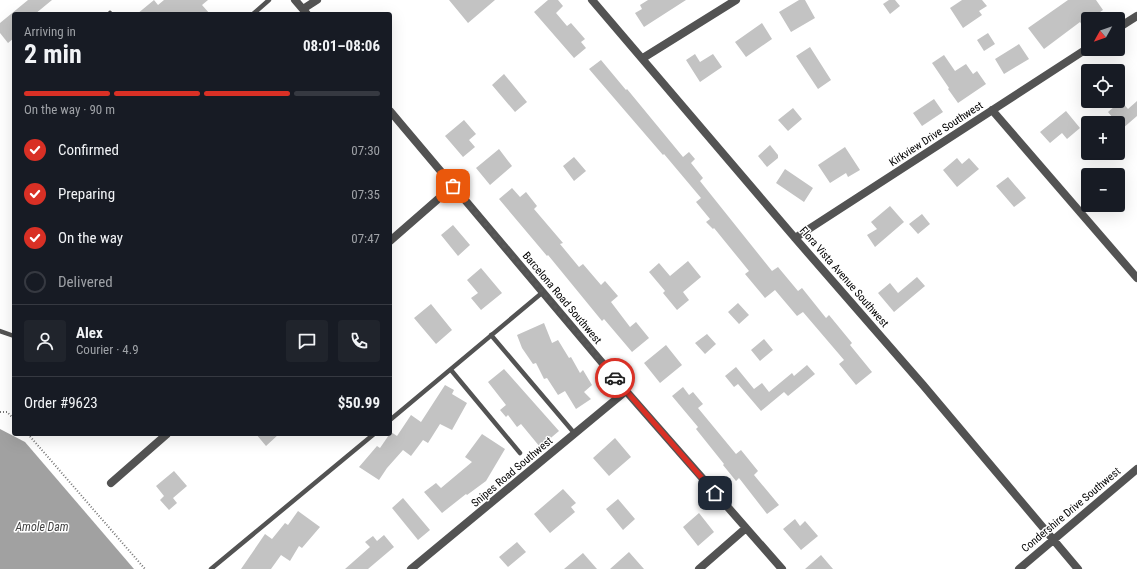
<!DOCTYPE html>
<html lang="en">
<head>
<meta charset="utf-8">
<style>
	:root { --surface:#171b24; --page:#20242c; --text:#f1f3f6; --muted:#9ea1a6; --line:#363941; --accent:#d93025 }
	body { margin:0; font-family:"Roboto Condensed",sans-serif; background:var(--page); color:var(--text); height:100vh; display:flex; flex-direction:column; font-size:15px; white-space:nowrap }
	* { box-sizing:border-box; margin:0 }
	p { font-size:13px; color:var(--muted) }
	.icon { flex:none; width:22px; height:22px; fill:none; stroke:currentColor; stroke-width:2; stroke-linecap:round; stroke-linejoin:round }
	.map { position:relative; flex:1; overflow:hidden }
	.details { position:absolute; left:12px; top:12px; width:380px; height:424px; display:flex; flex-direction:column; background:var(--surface); border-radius:4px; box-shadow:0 4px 16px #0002 }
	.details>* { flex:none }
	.needle { width:26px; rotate:230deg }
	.tools { position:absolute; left:1081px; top:12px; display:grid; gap:8px }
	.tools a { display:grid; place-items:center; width:44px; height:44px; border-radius:4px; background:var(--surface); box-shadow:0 4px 16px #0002; font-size:20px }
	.pin { position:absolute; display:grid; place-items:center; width:34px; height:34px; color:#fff; margin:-17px; border-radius:8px; box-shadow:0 2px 6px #0006 }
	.courier { position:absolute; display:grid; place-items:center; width:40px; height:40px; margin:-20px; border:3px solid #d93025; border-radius:50%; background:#fff; color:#222; box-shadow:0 1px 5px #0007 }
	.summary em { font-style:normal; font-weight:700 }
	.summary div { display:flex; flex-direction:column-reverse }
	.summary { display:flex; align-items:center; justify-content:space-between; height:68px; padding:0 12px }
	h1 { font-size:26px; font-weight:700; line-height:30px }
	.bar { display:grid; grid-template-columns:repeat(4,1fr); gap:6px 4px; align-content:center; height:48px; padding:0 12px }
	.bar i { height:5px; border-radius:3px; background:var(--line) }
	.bar .current { background:var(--accent) }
	.bar p { grid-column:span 4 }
	.line { display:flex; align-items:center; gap:10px; padding:0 12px; border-top:1px solid var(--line) }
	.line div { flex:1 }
	.round { display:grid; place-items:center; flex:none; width:42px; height:42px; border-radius:4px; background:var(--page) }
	ol { padding:0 12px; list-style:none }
	li { display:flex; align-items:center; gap:12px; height:44px }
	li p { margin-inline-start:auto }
	li .icon { padding:4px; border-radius:50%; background:var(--accent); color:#fff; stroke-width:4 }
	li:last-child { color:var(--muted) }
	li i { width:22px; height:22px; border:2px solid var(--line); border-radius:50% }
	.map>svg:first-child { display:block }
	.water { fill:#a1a1a1 }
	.building { fill:#c3c3c3 }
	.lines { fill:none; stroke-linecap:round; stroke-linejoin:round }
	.path { stroke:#757575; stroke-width:2; stroke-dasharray:1 2; stroke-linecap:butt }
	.lane { stroke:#535353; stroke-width:4.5 }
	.street { stroke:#535353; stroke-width:8 }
	.done { stroke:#595959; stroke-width:4; stroke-dasharray:0 7.2 }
	.route { stroke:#d93025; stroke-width:5 }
	.labels { text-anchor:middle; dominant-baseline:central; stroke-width:3; stroke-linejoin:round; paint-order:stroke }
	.street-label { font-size:11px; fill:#000; stroke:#fff }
	.water-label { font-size:12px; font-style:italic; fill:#424242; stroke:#fff }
</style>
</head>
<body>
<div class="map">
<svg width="1137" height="569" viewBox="0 0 1137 569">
	<rect width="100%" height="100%" fill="#fff"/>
	<path class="water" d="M0,429L25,442L134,569H0Z"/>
	<path class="building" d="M28,0H52L35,14H14V38L8,43L0,33V23Z
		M154,0L158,5L164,0H208L202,5L210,14H137Z
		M449,0H495L468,23Z
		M548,0H558L563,6L556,13L567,26L571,23L585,39L581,42L586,48L574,58L534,12Z
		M648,0H686L644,27L635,13L642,9L640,5Z
		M799,0H805L815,18L791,32L779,12Z
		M889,0H895L900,6L890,14L883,4Z
		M962,0H982L987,6L979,11L982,15L963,28L950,8Z
		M1068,0H1096L1103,10L1090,19H1088V21L1082,25L1080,22L1044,49L1028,28Z
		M762,23L772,39L746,57L735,42Z
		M988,33L995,44L984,51L977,40Z
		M1019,44L1029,59L1004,74L995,59Z
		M810,47L831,80L818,89L796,56Z
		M695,54L700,62L713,54L722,67L700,82L686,60Z
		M944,55L955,71L966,64L973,74L977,71L986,84L958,103L948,89L949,88L932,63Z
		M601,60L626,90L627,89L683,157L689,152L695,159L691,163L703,178L700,181L772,271L778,267L798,291L802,288L826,318L829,315L852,343L850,345L872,372L856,385L839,364L844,360L803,312L797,316L775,290L765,298L745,274L749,271L714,228L713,229L706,222L710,219L696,202L701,198L664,154L663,155L589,69Z
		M504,74L527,102L515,112L492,85Z
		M934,99L943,112L922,126L913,113Z
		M1121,101L1128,109L1137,101V116L1122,129L1108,112Z
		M793,108L802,119L788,131L778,120Z
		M1066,111L1080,128L1067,139L1062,133L1050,143L1040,132Z
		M464,120L476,134L469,140L475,147L463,157L445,136Z
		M770,145L778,155V158L767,167L758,156Z
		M845,147L860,170L848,177L846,173L830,183L818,165Z
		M499,149L512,166L490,185L476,168Z
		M574,157L586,171L574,181L563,166Z
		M957,158L962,164L969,158L979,169L957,187L943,170Z
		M785,169L813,188L804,202L776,183Z
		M1008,177L1026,198L1014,207L996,186Z
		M512,188L520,197L526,192L537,206L534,209L563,243L560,244L579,267L583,264L601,285L605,281L618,296L611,302L630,327L636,322L649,338L632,352L604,319L602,321L548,255L547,256L499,199Z
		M890,206L904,222L875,247L867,235L877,229L871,222Z
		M922,214L930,224L918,234L909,224Z
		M453,225L470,245L458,256L441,235Z
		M688,261L701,277L683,292L689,300L677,310L663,293L665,291L649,272L659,263L670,276Z
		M481,268L502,293L481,310L471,298L478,293L467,280Z
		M917,277L925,286L894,312L878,293L890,283L898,293Z
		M738,303L749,315L739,324L728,312Z
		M431,304L452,330L436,344L414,318Z
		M544,323L552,343L558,340L569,358L571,357L580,373L583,370L592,385L584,392L591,399L576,409L565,391L558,395L547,378L544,379L536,363L533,364L522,348L517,335Z
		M707,334L716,344L705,354L695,343Z
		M764,339L773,350L760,361L751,350Z
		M666,345L682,365L660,383L644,363Z
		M807,365L815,374L788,396L784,392L761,411L738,384L734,387L725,376L736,367L754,389L762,383L769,392L792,373L794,376Z
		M504,369L559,431L540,447L521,424L517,427L508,415L506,417L500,410L506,405L488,382Z
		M445,385L454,390L452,394L467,403L452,430L440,424L428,443L423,440L411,456L403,450L387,468L379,480L359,467L377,446L380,448L391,432L397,436L411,415L421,422Z
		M683,387L689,395L693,392L703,404L698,408L736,454L741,450L758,471L754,475L779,505L767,514L739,478L736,481L723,465L724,464L696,429L698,427L672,396Z
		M256,434H279L266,446Z
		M482,434L505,449L486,481L467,495L466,494L442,513L424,492L436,483L441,488L472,462L465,457Z
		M615,438L631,457L609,476L593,458Z
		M174,471L187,486L173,498L177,503L169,510L160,500L164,496L156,486Z
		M563,489L576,503L571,507L575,512L550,533L534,514Z
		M403,498L430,530L418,540L392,508Z
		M618,499L635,519L623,530L606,509Z
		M298,511L320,527L302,548L299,546L290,561L281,555L271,569H241L265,534L272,539L285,523L288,525Z
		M699,513L714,532L698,546L683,527Z
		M795,519L800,526L805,521L818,536L801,550L783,529Z
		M384,535L394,547L368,569H345L370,547L365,542L373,536L377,541Z
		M517,542L526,552L508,567L499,557Z
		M629,552L644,569H610Z
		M583,553L597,569H564Z
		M821,555L833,569H805Z"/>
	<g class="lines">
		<path class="path" d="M0,412H7L14,419
			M28,434L145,569"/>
		<path class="lane" d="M110,13L111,14
			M253,14L269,0
			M0,331L14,336
			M491,335L575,434
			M451,370L520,453
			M390,420L543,292
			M211,569L374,434"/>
		<path class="street" d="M295,0L307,14
			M592,0L795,238L923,385L1078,569
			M303,9L317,0
			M1118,28L1137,16
			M643,58L736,0
			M992,110L1137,278
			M390,111L626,391L782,569
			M795,238L1088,48
			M390,241L453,186
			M111,483L167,434
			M411,569L626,391
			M699,569L746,528
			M1019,569L1137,469"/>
	</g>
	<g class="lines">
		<path class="done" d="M453,186L615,378"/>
		<path class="route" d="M615,378L715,493"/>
	</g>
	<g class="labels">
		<g class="street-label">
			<text transform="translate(936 134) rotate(-33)">Kirkview Drive Southwest</text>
			<text transform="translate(844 277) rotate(49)">Flora Vista Avenue Southwest</text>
			<text transform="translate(562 298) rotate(50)">Barcelona Road Southwest</text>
			<text transform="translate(512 472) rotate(-40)">Snipes Road Southwest</text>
			<text transform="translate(1071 510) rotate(-40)">Condershire Drive Southwest</text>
		</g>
		<g class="water-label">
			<text x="42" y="527">Amole Dam</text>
		</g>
	</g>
</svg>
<div class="tools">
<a><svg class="needle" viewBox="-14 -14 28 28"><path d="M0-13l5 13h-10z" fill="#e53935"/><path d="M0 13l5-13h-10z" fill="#9ea1a6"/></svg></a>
<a><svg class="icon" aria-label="locate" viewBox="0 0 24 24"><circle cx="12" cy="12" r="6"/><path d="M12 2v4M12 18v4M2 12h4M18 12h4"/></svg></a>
<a>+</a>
<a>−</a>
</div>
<div class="pin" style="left:453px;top:186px;background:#ea580c"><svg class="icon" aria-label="bag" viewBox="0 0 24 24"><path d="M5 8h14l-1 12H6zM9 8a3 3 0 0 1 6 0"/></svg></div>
<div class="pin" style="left:715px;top:493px;background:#1f2937"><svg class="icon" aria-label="home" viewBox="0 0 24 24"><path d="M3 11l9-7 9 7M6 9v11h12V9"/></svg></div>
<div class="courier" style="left:615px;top:378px"><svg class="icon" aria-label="car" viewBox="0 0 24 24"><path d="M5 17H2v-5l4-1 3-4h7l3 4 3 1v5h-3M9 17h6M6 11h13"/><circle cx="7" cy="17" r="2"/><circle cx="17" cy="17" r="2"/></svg></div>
<section class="details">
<div class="summary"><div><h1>2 min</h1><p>Arriving in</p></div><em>08:01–08:06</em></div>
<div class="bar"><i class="current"></i><i class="current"></i><i class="current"></i><i></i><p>On the way · 90 m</p></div>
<ol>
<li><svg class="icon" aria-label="check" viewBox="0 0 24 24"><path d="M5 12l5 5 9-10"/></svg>Confirmed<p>07:30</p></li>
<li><svg class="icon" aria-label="check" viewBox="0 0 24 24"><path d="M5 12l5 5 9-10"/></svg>Preparing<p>07:35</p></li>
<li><svg class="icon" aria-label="check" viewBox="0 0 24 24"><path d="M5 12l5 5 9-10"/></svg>On the way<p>07:47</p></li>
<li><i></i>Delivered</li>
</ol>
<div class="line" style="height:72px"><a class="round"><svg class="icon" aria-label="person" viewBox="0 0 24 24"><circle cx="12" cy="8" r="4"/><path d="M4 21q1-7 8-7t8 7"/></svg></a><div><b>Alex</b><p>Courier · 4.9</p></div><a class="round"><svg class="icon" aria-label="chat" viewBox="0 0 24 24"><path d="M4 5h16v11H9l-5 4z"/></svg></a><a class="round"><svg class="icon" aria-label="phone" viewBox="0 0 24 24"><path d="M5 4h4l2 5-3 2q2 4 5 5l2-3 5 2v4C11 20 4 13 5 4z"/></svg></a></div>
<div class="line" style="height:52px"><div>Order #9623</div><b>$50.99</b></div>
</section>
</div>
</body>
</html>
